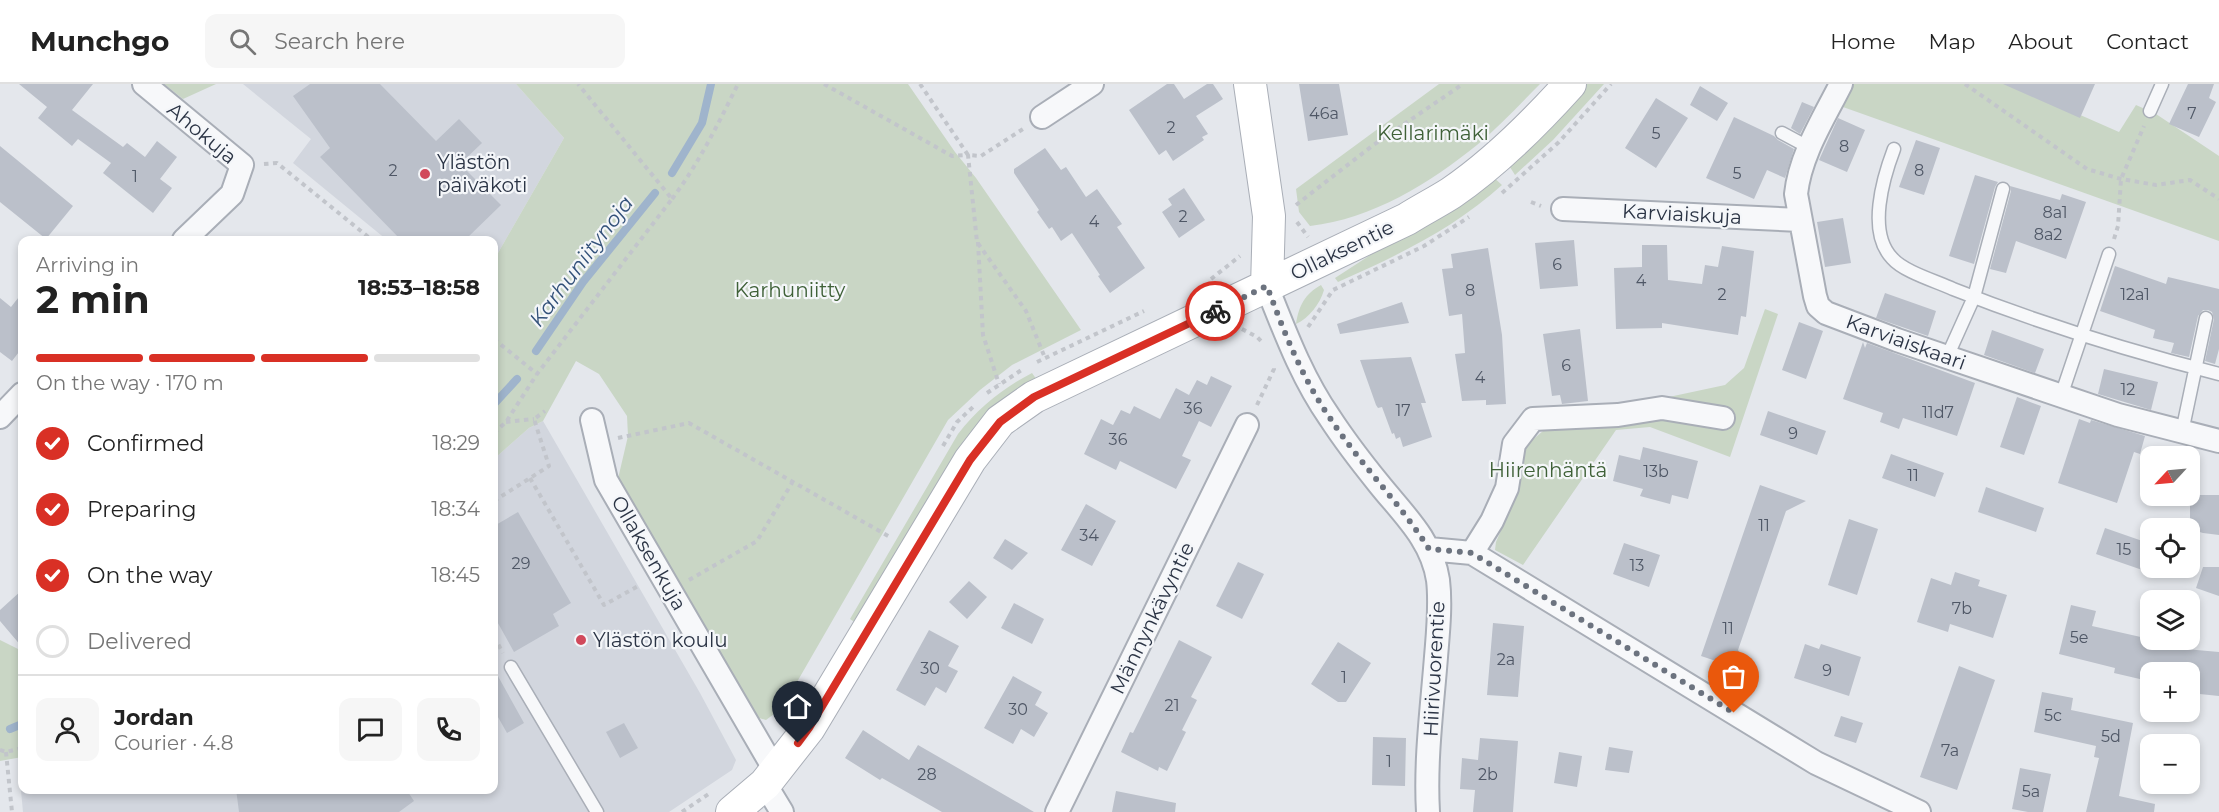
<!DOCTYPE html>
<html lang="en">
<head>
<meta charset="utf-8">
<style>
	:root { --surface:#fff; --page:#f6f6f6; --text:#222; --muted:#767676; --line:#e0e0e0; --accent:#d93025 }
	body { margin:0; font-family:Montserrat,sans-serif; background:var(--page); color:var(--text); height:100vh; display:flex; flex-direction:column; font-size:22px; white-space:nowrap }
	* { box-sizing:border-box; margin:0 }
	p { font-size:20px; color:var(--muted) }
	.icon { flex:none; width:33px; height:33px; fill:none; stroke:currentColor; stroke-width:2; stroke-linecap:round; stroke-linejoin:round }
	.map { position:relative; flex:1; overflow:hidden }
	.details { position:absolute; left:18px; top:152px; width:480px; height:558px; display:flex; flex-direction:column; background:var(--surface); border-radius:12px; box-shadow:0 3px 9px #0003 }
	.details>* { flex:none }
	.needle { width:39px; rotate:244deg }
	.fabs { position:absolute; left:2140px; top:362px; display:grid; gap:12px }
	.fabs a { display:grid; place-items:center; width:60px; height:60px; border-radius:12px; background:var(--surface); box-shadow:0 3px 9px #0003; font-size:30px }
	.pin { position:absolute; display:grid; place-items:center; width:51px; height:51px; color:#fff; margin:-62px -26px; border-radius:50% 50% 50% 0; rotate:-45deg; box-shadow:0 0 6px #0007 }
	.pin .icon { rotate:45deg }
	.courier { position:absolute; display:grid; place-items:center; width:60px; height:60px; margin:-30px; border:4px solid #d93025; border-radius:50%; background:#fff; color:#222; box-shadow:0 2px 8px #0007 }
	.overview em { font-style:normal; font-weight:700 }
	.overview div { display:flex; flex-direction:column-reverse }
	.overview { display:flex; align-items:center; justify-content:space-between; height:102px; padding:0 18px }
	h1 { font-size:39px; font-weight:700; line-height:45px }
	.bar { display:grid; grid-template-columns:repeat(4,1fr); gap:9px 6px; align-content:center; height:72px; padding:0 18px }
	.bar i { height:8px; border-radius:4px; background:var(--line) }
	.bar .current { background:var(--accent) }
	.bar p { grid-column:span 4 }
	.line { display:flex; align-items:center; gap:15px; padding:0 18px; border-top:2px solid var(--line) }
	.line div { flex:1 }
	.round { display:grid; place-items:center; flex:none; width:63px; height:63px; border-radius:12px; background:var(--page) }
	ol { padding:0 18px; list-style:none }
	li { display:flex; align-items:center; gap:18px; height:66px }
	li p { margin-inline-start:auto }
	li .icon { padding:6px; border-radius:50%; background:var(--accent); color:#fff; stroke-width:4 }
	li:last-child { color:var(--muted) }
	li i { width:33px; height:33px; border:3px solid var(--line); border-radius:50% }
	header { display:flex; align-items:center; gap:36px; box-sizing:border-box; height:84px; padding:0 30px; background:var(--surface); border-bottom:2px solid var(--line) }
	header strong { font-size:28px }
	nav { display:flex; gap:33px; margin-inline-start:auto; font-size:21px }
	.search { width:420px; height:54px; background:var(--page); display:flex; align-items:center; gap:15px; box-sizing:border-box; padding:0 21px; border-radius:12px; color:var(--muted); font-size:22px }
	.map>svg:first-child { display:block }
	.built { fill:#d2d6de }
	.green { fill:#c9d6c5 }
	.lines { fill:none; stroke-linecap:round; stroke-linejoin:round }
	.stream { stroke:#9fb4cc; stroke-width:8 }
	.building { fill:#bbc0ca }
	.lane-casing { stroke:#a9aeb7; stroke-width:15 }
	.street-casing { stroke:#a9aeb7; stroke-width:26 }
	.secondary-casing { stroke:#a9aeb7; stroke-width:34 }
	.path { stroke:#c2c5cb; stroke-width:4; stroke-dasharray:4.5 4.5; stroke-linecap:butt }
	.lane { stroke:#f7f8fa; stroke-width:12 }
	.street { stroke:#f7f8fa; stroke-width:22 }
	.secondary { stroke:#fff; stroke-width:32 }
	.done { stroke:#6c737f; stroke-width:6; stroke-dasharray:0 10.8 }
	.route { stroke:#d93025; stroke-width:8 }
	.poi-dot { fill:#d1495b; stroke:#f4f6f9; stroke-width:2 }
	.labels { text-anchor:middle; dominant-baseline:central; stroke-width:4.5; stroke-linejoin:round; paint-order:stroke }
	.number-label { font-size:16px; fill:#4f5766 }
	.street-label { font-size:20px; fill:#2b3445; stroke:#f4f6f9 }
	.park-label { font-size:20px; fill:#3f6138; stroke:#f4f6f9 }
	.poi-label { font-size:20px; fill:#2b3445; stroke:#f4f6f9; text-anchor:start }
	.water-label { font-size:21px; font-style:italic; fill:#34527a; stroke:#f4f6f9 }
</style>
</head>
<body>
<header>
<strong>Munchgo</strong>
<div class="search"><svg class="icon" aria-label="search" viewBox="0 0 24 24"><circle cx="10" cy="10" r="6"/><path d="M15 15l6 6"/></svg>Search here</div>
<nav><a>Home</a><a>Map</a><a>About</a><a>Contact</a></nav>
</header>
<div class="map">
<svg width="2219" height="728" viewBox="0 0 2219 728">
	<rect width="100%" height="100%" fill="#e4e7ec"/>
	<path class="built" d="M243,0H516L564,54L494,176V156H387L293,79L311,55Z
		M543,337L700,609L736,676L732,686L669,728H23L18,675L22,673V705H494V375L529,344Z"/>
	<path class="green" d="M164,0H216L183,15Z
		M516,0H908L955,68L976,94L1081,246L1012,281L980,306L948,336L782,624L766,636L759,634L617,399L628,352L627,332L599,290L576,277L543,337L529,344L494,375V176L564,54Z
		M1439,0H1540C1520,20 1500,42 1477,61C1430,99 1372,135 1310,142L1299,128L1296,105Z
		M1585,0H1604L1553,56L1515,91L1508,80L1542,47Z
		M1854,0H2010L2119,48L2136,21L2156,30L2219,72V157L1843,23Z
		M1492,92L1502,101C1455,144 1395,173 1338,198L1335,194Z
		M1321,201L1324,206C1320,220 1309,234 1296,240C1299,221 1305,210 1321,201Z
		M1765,225L1778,230L1730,373L1650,343L1616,346L1523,481L1495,466L1496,458L1517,409V369L1568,326H1608L1725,301L1744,284Z
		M1032,289L1037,296L859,541L850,535L958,350C978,324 1003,304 1032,289Z
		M0,556L22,567V673L0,677Z"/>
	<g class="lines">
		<path class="stream" d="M672,89L702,39L711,0
			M536,267L583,198L655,109
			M494,320L517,295
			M10,645L22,640"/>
	</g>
	<path class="building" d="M19,0H93L72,26L123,63L127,59L145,73L157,57L177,73L160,95L172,104L153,129L103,89L111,79L78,55L72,62L38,34L47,23Z
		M310,0H380L436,57L459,35L482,59L460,80L501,121L465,156H401L320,73L330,64L293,12Z
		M1167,0H1174L1184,15L1207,0H1213L1223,15L1196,32L1208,50L1202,53L1204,56L1173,77L1166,66L1159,71L1129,26Z
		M1299,0H1339L1348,51L1308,57Z
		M2003,0H2095L2080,34Z
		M2188,0H2214L2209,14L2216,18L2199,53L2169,40Z
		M1700,2L1728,19L1717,37L1690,21Z
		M1656,14L1688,34L1656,84L1625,64Z
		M1802,18L1814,23L1800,50L1791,44Z
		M1734,33L1774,52L1778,56L1794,65L1785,94L1767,86L1754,115L1706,94Z
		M1838,34L1865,46L1847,88L1819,76Z
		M1916,56L1940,64L1924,111L1899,103Z
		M0,62L73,122L46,155L0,118Z
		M1045,64L1061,86L1066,83L1086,113L1097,105L1122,140L1117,143L1145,184L1110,209L1098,192L1100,191L1072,149L1061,157L1052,143L1049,145L1037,128L1039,126L1014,89V85Z
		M1975,91L1998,98L1995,103L1974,180L1949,172Z
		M2010,102L2060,116L2062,110L2086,118L2066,175L2016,157L2006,189L1990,185L2011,107Z
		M1184,104L1205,136L1179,154L1162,128L1172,121L1168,115Z
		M1843,134L1851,179L1825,183L1817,138Z
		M1574,156L1578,202L1540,205L1535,159Z
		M1642,161H1667L1668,196L1702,200L1705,181L1718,183L1722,162L1754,167L1746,233L1741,232L1738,251L1662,239V244L1616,245L1614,184L1642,183Z
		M1488,164L1502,251L1506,320L1486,321V316L1462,317L1455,270L1465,269L1462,230L1449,232L1442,185L1453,184L1451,170Z
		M2115,182L2166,200L2168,193L2219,205V265L2215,280L2205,277L2214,235L2212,228L2208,226H2203L2198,232L2189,273L2171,269L2174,259L2153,254L2155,246L2100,227Z
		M22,209V264L12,277L0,268V214L11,223Z
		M1885,209L1936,227L1928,252L1876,234Z
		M1402,218L1409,239L1340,250L1337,240Z
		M1799,238L1823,247L1806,295L1782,286Z
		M1580,245L1588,317L1562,320L1560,311L1552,312L1543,250Z
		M1992,246L2044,265L2035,289L1984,271Z
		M1863,258L1865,264L1867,259L1975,299L1957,352L1903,334L1899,345L1880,338L1883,329L1843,315Z
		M1411,273L1426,319H1421L1432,353L1403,363L1400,353L1396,355L1394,349L1392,350L1382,323L1378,324L1376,321L1360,276Z
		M2104,285L2158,298L2151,326L2098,310Z
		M1211,292L1232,302L1211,343L1199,337L1182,372L1191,376L1176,405L1120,377L1116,386L1084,370L1101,335L1113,341L1121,326L1130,330L1134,322L1160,335L1176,304L1189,311L1197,296L1207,301Z
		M2017,313L2041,322L2024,371L2000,363Z
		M1768,327L1826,347L1817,371L1760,351Z
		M2079,335L2090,339L2091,336L2145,352L2140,370L2134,368L2117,419L2058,399Z
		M1643,363L1698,377L1688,415L1672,411L1670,420L1640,412L1643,405L1613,397L1619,371L1640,376Z
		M1891,370L1944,389L1935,413L1882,394Z
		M1760,401L1806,417L1786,427L1738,566L1749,588L1701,572Z
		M1986,403L2044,424L2036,448L1978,428Z
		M2190,411H2219V451L2203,449L2190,445Z
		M1086,420L1116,437L1092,482L1061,466Z
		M518,428L571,519L553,530L559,542L514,568L494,532V442Z
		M1849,435L1878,445L1857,511L1828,501Z
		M2105,444L2151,460V489L2096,470Z
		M1005,455L1028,469L1012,486L993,474Z
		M1624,459L1660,471L1649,503L1613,490Z
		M1238,478L1264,490L1242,535L1216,522Z
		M2203,483H2219V512L2196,504Z
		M1955,488L1980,496L1978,502L2007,511L1993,554L1950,540L1948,548L1917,538L1931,494L1951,501Z
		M969,497L987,513L967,535L949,518Z
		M22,506V563L0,537V526Z
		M1014,519L1044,535L1032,560L1001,544Z
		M2071,521L2096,527L2092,542L2154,556L2152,562L2219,568V612L2190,609V588H2146L2144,596L2114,589L2115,584L2059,570Z
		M1493,539L1524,542L1518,613L1487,611Z
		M929,546L959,562L948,582L958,587L946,609L936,603L925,622L896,606Z
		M1179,556L1212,573L1191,613L1197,616L1182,646L1186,648L1167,687L1159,683L1158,687L1121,668L1130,648L1133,649Z
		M1338,558L1371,579L1346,618H1338L1311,600Z
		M1805,560L1819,565L1821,560L1861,573L1849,612L1794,594Z
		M1959,582L1995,596L1957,706L1920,693Z
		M494,585L524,639L507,649L494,626Z
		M1013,592L1042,608L1035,621L1048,629L1034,653L1021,645L1013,660L984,644Z
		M2042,608L2073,614L2071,626L2133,639L2119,712L2155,720L2154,728H2086L2099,674L2094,673L2096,662L2034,648Z
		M1841,632L1863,639L1856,659L1834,652Z
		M624,639L638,664L620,674L606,648Z
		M863,646L909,676L918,661L1034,728H942L882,694L880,696L845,674Z
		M1373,653L1406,654L1405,702L1372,701Z
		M1480,654L1518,657L1513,728H1473L1475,706L1460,705L1462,674L1478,676Z
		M1609,663L1633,667L1629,689L1605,686Z
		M1559,668L1582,672L1577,703L1554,699Z
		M2020,684L2051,690L2043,728H2028L2012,725Z
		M236,705H406L414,717L399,728H239Z
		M1116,707L1176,719L1175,728H1112Z"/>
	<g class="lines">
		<defs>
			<path id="lane" d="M2150,27L2162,0
				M1782,49L1810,64
				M1894,65C1883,94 1867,148 1892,174C1904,188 1936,197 1953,205C2039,239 2129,267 2219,290
				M1947,273L1974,213L2003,105
				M2061,312L2109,170
				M2182,348L2206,234
				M511,583L597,728"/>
			<path id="street" d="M144,0L242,81L232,110L184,156
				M1841,0C1824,34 1800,71 1796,110L1815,212L1818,222L1826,229L1897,256L2118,331L2219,357
				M1042,33L1092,0
				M1563,125L1800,136
				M1267,203C1285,248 1302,294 1330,334C1345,357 1362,379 1379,400C1403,430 1432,456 1438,496C1441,521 1438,548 1436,573C1432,624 1425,677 1428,728
				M0,333L22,310
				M592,336L606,396L776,688
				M1429,465L1472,469L1816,679L1919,728
				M1472,469L1492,437L1507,404L1514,360L1533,335L1618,331L1662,324L1723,334
				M765,700L782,728
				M1057,728L1247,341"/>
			<path id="secondary" d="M1250,0L1269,132L1267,203
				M732,728L765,700L809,644L970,376L1000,337L1034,313L1407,135C1421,126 1437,118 1451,109C1495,79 1534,40 1570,0"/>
		</defs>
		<use href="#lane" class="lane-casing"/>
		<use href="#street" class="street-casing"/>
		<use href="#secondary" class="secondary-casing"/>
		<path class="path" d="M824,0L952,72L968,71L977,158L1026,227L1045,274
			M920,0L968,71L981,72L1023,45
			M1965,0L2087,85L2121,95L2156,101L2190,96L2219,115
			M264,80L277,79L372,156
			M1502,109L1559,58L1611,0
			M672,115C699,79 718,40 738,0
			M1531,118L1541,122
			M1296,121L1372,62L1463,0
			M1297,138L1308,153
			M2114,155L2118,142L2121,95L2144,42
			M978,158L983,251L999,300
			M1211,195L1240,172
			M1308,243L1333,206L1424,162L1469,133
			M1242,245L1257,253L1263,259
			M494,255L537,290
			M1037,278L1144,227
			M987,309L1023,285
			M1257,321L1274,285V281
			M506,338L534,335
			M494,349L506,338L537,290L672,115L578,0
			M618,354L689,339L890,453
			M943,362L957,338L973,323
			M530,394L604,521L640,501
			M494,417L549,382L534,335L545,327
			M689,496L757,457L792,399
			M494,553L503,569
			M0,666L6,668L22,664
			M6,668L12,728
			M682,728L710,709"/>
		<use href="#lane" class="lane"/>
		<use href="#street" class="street"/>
		<use href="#secondary" class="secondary"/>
	</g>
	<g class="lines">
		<path class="done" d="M1215,227L1267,202C1284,248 1302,294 1330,334C1360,380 1400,419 1429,465L1472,469L1734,629"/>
		<path class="route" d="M798,659L809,644L970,376L1000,338L1034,313L1215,227"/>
	</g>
	<g class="poi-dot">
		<circle cx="425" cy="90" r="6"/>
		<circle cx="581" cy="556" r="6"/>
	</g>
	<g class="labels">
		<g class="number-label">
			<text x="1324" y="29">46a</text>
			<text x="2192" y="29">7</text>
			<text x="1171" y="43">2</text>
			<text x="1656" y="49">5</text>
			<text x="1844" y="62">8</text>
			<text x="393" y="86">2</text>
			<text x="1919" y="86">8</text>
			<text x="1737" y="89">5</text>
			<text x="135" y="92">1</text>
			<text x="2055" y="128">8a1</text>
			<text x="1183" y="132">2</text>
			<text x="1094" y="137">4</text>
			<text x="2048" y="150">8a2</text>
			<text x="1557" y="180">6</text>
			<text x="1641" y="196">4</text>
			<text x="1470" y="206">8</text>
			<text x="1722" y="210">2</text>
			<text x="2135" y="210">12a1</text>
			<text x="1566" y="281">6</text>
			<text x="1480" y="293">4</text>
			<text x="2128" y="305">12</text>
			<text x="1193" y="324">36</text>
			<text x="1403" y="326">17</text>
			<text x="1938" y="328">11d7</text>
			<text x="1793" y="349">9</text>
			<text x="1118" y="355">36</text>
			<text x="1656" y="387">13b</text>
			<text x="1913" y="391">11</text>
			<text x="1764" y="441">11</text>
			<text x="1089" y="451">34</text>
			<text x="2124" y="465">15</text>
			<text x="521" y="479">29</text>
			<text x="1637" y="481">13</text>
			<text x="1962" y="524">7b</text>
			<text x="1728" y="544">11</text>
			<text x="2079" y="553">5e</text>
			<text x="1506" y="575">2a</text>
			<text x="930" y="584">30</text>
			<text x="1827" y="586">9</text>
			<text x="1344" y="593">1</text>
			<text x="1172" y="621">21</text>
			<text x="1018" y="625">30</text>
			<text x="2053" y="631">5c</text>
			<text x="2111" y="652">5d</text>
			<text x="1950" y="666">7a</text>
			<text x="1389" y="677">1</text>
			<text x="927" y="690">28</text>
			<text x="1488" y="690">2b</text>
			<text x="2031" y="707">5a</text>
		</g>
		<g class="street-label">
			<text transform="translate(202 49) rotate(40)">Ahokuja</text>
			<text transform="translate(1682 130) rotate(3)">Karviaiskuja</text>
			<text transform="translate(1342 166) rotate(-26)">Ollaksentie</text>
			<text transform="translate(1906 258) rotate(20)">Karviaiskaari</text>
			<text transform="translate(649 469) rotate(60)">Ollaksenkuja</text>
			<text transform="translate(1152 534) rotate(-64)">Männynkävyntie</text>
			<text transform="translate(1434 585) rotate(-87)">Hiirivuorentie</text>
		</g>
		<g class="park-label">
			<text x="1433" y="49">Kellarimäki</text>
			<text x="790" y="206">Karhuniitty</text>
			<text x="1548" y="386">Hiirenhäntä</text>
		</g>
		<g class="poi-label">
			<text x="437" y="78">Ylästön<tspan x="437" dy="23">päiväkoti</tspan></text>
			<text x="593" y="556">Ylästön koulu</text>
		</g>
		<g class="water-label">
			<text transform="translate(581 177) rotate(-53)">Karhuniitynoja</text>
		</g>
	</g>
</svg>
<div class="fabs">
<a><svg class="needle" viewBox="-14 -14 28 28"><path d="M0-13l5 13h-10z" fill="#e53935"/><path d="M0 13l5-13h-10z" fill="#767676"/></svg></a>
<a><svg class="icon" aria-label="locate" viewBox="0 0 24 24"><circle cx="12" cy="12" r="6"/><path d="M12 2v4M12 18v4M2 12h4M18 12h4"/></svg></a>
<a><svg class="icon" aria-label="layers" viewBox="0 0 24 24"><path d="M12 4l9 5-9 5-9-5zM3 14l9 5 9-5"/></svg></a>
<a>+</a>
<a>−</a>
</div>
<div class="pin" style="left:1734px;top:629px;background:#ea580c"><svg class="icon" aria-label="bag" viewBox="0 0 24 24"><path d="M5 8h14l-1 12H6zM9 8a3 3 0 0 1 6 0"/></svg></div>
<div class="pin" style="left:798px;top:659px;background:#1f2937"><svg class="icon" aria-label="home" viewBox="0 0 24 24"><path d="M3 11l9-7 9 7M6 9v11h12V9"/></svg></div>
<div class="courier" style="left:1215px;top:227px"><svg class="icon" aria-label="bike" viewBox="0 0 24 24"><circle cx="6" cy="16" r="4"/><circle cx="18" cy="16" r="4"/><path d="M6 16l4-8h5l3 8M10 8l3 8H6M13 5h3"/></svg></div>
<section class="details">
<div class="overview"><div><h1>2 min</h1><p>Arriving in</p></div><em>18:53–18:58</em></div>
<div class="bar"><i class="current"></i><i class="current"></i><i class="current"></i><i></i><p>On the way · 170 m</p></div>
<ol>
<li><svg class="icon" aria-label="check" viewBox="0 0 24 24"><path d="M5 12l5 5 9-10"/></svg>Confirmed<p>18:29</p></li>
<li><svg class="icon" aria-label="check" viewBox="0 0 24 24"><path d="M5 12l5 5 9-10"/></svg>Preparing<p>18:34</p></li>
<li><svg class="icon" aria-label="check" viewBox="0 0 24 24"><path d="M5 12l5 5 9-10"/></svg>On the way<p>18:45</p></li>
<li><i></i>Delivered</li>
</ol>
<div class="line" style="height:108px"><a class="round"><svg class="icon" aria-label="person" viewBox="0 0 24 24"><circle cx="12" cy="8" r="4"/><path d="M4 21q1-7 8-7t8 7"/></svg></a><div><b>Jordan</b><p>Courier · 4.8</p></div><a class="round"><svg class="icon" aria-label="chat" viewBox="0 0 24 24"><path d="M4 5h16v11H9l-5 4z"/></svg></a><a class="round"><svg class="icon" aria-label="phone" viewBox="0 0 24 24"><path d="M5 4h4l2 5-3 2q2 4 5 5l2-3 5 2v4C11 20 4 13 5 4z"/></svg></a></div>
</section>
</div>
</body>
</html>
